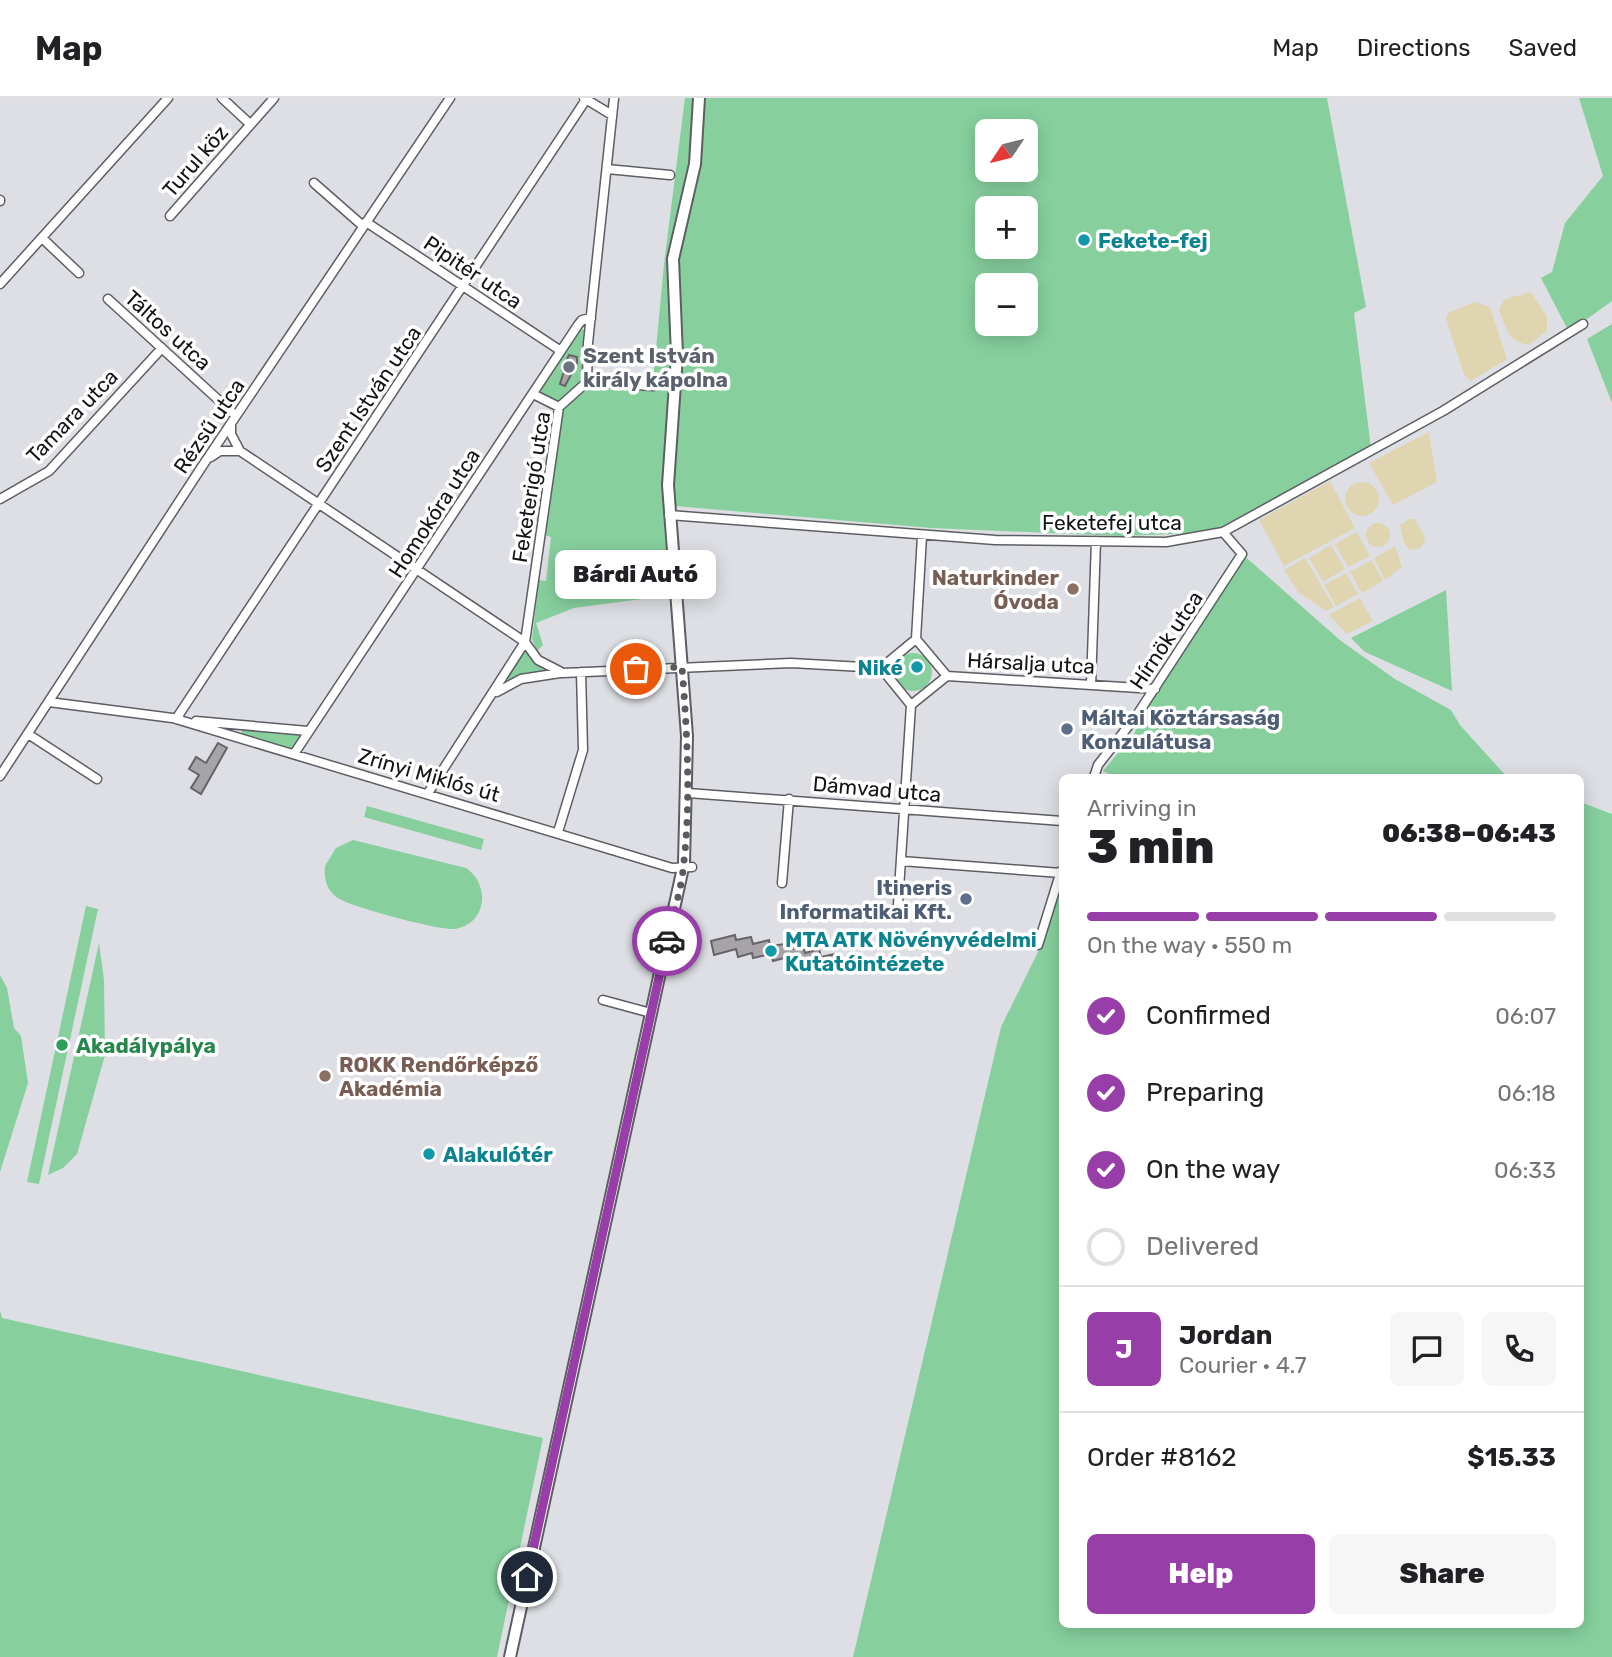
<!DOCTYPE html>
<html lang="en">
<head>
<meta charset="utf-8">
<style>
	:root { --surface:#fff; --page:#f6f6f6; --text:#202124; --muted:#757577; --line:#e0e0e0; --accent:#983ea9 }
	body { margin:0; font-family:Rubik,sans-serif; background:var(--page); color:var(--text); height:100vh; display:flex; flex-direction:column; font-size:26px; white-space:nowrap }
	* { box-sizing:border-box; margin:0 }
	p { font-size:23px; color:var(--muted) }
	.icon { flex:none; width:38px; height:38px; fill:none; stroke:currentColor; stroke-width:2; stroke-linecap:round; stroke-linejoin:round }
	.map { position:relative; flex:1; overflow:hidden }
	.side { position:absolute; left:1059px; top:676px; width:525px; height:854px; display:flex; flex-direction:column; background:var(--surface); border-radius:10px; box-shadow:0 4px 18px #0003 }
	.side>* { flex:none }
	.needle { width:46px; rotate:235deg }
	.fabs { position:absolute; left:975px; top:21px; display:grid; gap:14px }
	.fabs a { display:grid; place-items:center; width:63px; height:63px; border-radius:10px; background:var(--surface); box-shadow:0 4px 18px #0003; font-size:35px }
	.pin { position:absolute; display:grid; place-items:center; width:60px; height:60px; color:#fff; margin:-30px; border:4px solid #fff; border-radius:50%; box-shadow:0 2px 7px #0007 }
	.courier { position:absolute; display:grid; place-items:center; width:70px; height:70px; margin:-35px; border:5px solid #983ea9; border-radius:50%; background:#fff; color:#222; box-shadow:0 2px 9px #0007 }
	.bubble { position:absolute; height:49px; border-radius:10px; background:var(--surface); box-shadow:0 4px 18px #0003; font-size:23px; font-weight:800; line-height:49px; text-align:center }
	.headline em { font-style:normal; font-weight:800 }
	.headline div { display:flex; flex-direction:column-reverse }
	.headline { display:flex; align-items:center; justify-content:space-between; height:119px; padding:0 28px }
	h1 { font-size:46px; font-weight:800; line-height:52px }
	.bar { display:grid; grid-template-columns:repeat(4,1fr); gap:10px 7px; align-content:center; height:84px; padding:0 28px }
	.bar i { height:9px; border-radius:5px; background:var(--line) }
	.bar .active { background:var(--accent) }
	.bar p { grid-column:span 4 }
	.line { display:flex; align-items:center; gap:18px; padding:0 28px; border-top:2px solid var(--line) }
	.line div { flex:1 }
	.round { display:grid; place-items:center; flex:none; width:74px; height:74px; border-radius:10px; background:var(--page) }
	ol { padding:0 28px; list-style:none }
	li { display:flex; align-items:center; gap:21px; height:77px }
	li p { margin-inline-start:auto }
	li .icon { padding:7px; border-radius:50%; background:var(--accent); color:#fff; stroke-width:4 }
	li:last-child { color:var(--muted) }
	li i { width:38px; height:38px; border:4px solid var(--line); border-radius:50% }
	.primary-button { display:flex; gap:14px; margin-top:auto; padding:14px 28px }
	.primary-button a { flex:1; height:80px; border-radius:10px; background:var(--accent); color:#fff; font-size:28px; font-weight:800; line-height:80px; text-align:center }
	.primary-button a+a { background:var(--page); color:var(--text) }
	header { display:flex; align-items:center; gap:42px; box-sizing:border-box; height:98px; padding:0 35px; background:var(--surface); border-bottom:2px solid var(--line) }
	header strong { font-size:33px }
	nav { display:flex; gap:38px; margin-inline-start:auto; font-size:24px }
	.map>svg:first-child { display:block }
	.green { fill:#87d09e; fill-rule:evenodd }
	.sand { fill:#dfd6b1 }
	.building { fill:#a7a4a8; stroke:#676469; stroke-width:2 }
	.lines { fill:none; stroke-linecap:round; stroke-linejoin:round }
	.street-casing { stroke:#5d5e63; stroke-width:11 }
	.secondary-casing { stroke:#5d5e63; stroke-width:14 }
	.street { stroke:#fff; stroke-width:8 }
	.secondary { stroke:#fff; stroke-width:10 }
	.done { stroke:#5a5b5e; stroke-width:7; stroke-dasharray:0 12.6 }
	.route { stroke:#983ea9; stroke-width:9 }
	.culture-dot { fill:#0f9aa8; stroke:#fff; stroke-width:2.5 }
	.worship-dot { fill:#6b7280; stroke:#fff; stroke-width:2.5 }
	.education-dot { fill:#8d6e63; stroke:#fff; stroke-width:2.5 }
	.service-dot { fill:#5c6f8a; stroke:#fff; stroke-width:2.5 }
	.leisure-dot { fill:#2e9e5b; stroke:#fff; stroke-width:2.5 }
	.labels { text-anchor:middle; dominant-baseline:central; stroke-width:7; stroke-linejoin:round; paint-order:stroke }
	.street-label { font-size:21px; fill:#131416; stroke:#fff }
	.culture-label { font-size:21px; font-weight:bold; fill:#0d838f; stroke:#fff; text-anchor:start }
	.worship-label { font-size:21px; font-weight:bold; fill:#5b616d; stroke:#fff; text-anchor:start }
	.education-label { font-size:21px; font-weight:bold; fill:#785e54; stroke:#fff; text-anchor:end }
	.service-label { font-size:21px; font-weight:bold; fill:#4e5e75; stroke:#fff; text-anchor:start }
	.leisure-label { font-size:21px; font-weight:bold; fill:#27864d; stroke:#fff; text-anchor:start }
</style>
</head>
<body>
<header>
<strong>Map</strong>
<nav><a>Map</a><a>Directions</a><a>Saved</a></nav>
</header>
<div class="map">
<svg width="1612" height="1559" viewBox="0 0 1612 1559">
	<rect width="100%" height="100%" fill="#dddfe4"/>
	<path class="green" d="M685,0H1327L1366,209L1354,215L1371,350L1223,434L1121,438L931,430L663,407L668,486L641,488L642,501L574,510L536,525L543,547L537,553L532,541L539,482L546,483L551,439L544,437L562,312L590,289L652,293L664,166ZM987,33H1026V72H987ZM987,110H1026V149H987ZM987,187H1026V226H987Z
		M1579,0H1612V203L1569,234L1541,180L1552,174L1565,125L1603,78Z
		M1612,226V305L1587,241Z
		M579,230L584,232L582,285L559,304L539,294Z
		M1242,456L1341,543L1395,581L1451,612L1460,627L1507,679H1115L1103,673L1134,636L1155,591Z
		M1446,492L1452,593L1365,554L1351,540Z
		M524,552L545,573L509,583L507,579Z
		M894 574a19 19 0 1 1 38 0a19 19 0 1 1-38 0Z
		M244,630L300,637L291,652L240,637Z
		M1580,704L1612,716V1559H853L1001,929L1039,852L1062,790V1526H1580Z
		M367,708L484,741L481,752L364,719Z
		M353,742L466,770C490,786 488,825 455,831C441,833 345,808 335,798C326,790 324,780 325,768L336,750Z
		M86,808L98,811L39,1086L27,1084Z
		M99,845L104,882L105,957L77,1056L63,1070L48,1077Z
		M0,877L7,890L14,930L21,938L28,985L0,1074Z
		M0,1212L2,1220L543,1340L497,1559H0Z"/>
	<path class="sand" d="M1531,194L1547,219V233L1529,247C1508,244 1505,229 1499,211L1505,201Z
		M1475,204L1490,209L1507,261L1471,283L1464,277L1446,220L1448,215Z
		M1429,334L1437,384L1393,407L1369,365Z
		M1330,383L1355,430L1284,468L1259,422Z
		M1345 401a17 17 0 1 1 34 0a17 17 0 1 1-34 0Z
		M1409,421H1414L1423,435L1425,444L1419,451L1410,452L1404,445L1400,427Z
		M1366 437a12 12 0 1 1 24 0a12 12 0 1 1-24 0Z
		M1357,434L1370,458L1348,469L1335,446Z
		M1331,447L1345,471L1323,484L1309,460Z
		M1395,448L1402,469L1385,482L1374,460Z
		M1305,460L1334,509L1326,513L1298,494L1284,472Z
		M1372,462L1383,483L1362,495L1350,474Z
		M1346,475L1358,496L1336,508L1324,487Z
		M1360,500L1373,523L1347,536L1329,517Z"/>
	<path class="building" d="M569,257L577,259V265L565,288L560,286L564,273L562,272Z
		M218,645L227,650L201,696L191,690L199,677L189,671L196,659L206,665Z
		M735,837L736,842L751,839L753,846L769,842L770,848L785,846L787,852L803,848L805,855L819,851L821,859L835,856L838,867L823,871L821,866L805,870L803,862L790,865L788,859L773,863L771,856L753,860L752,855L738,859L736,851L714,857L711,843Z"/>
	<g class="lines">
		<defs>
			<path id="street" d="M222,0L250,26
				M584,0L612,17
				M607,71L670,77
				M314,85L363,128
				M0,102V103
				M170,118L274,0
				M366,124L561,253
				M42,140L79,175
				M0,186L168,0
				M108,201L236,318
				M587,284L653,288L676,277
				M533,296L559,309
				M231,327V336L240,353
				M211,359L220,353H240L525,544L538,562L563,575L791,565L881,570
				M0,401L49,373L162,250
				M669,417L995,442L1166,444L1223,434L1443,313L1583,226
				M916,541L922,438
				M881,570L916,541L947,578
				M881,570L911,607
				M947,578L1155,591
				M1091,587L1096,443
				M497,594L521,581L560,575
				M49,604L180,621
				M911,607L947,578
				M176,621L587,0
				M176,621L672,770L692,769
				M196,623L308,633
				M28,636L97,681
				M294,656L578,227L582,222L591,220
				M0,678L203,367L450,0
				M1094,679L1098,667L1137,617L1242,456L1223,434
				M428,695L525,544L559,309L587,284L588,245L614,0
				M688,695L1062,723
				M558,734L583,652L581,574
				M901,763L1061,775
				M782,785L789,701
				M898,807L911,607
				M1038,847L1061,773
				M603,902L651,915"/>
			<path id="secondary" d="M510,1559L684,765L687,638L668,387L677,257L673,161L695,66L699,0"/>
		</defs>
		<use href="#street" class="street-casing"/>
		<use href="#secondary" class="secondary-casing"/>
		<use href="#street" class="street"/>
		<use href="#secondary" class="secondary"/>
	</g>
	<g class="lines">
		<path class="done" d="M636,571L682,569C687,633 691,699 684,763C682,790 673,817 667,843"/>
		<path class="route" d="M527,1479L667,843"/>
	</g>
	<g class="culture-dot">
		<circle cx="1084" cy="142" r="7"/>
		<circle cx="917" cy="569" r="7"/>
		<circle cx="771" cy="853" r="7"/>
		<circle cx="429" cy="1056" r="7"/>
	</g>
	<circle class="worship-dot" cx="569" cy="269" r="7"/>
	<g class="education-dot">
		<circle cx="1073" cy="491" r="7"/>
		<circle cx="325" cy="978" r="7"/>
	</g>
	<g class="service-dot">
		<circle cx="1067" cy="631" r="7"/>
		<circle cx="966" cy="801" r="7"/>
	</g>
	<circle class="leisure-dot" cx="62" cy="947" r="7"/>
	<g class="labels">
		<g class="street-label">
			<text transform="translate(195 63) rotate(-49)">Turul köz</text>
			<text transform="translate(473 174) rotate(34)">Pipitér utca</text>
			<text transform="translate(168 232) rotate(42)">Táltos utca</text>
			<text transform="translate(368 301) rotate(-56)">Szent István utca</text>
			<text transform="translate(72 318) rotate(-46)">Tamara utca</text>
			<text transform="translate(209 328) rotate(-56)">Rézsű utca</text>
			<text transform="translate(531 389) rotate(-81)">Feketerigó utca</text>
			<text transform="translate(434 415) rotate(-57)">Homokóra utca</text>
			<text x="1112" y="424">Feketefej utca</text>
			<text transform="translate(1166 542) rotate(-56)">Hírnök utca</text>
			<text transform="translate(1031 565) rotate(3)">Hársalja utca</text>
			<text transform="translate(429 677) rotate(16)">Zrínyi Miklós út</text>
			<text transform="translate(877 691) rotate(5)">Dámvad utca</text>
		</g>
		<g class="culture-label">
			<text x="1098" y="142">Fekete-fej</text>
			<text x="903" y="569" text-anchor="end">Niké</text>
			<text x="785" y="841">MTA ATK Növényvédelmi<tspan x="785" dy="24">Kutatóintézete</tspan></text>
			<text x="443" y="1056">Alakulótér</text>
		</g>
		<g class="worship-label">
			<text x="583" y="257">Szent István<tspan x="583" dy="24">király kápolna</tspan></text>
		</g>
		<g class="education-label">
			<text x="1059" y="479">Naturkinder<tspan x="1059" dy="24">Óvoda</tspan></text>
			<text x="339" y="966" text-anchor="start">ROKK Rendőrképző<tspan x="339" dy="24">Akadémia</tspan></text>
		</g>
		<g class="service-label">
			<text x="1081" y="619">Máltai Köztársaság<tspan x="1081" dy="24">Konzulátusa</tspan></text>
			<text x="952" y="789" text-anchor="end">Itineris<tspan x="952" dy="24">Informatikai Kft.</tspan></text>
		</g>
		<g class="leisure-label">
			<text x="76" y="947">Akadálypálya</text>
		</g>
	</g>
</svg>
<div class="fabs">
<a><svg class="needle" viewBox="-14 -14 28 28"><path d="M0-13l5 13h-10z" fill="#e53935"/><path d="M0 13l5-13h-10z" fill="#757577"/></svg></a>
<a>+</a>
<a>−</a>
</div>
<div class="pin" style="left:636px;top:571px;background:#ea580c"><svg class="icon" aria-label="bag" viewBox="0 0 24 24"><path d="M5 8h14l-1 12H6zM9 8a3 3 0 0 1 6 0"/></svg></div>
<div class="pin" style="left:527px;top:1479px;background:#1f2937"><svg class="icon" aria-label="home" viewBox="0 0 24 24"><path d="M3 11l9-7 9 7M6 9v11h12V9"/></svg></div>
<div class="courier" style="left:667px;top:843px"><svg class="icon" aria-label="car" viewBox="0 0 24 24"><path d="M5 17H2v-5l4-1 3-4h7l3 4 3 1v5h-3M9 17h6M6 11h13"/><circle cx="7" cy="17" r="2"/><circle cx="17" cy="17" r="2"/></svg></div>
<div class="bubble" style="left:555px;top:452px;width:161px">Bárdi Autó</div>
<section class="side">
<div class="headline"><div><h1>3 min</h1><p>Arriving in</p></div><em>06:38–06:43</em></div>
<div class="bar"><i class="active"></i><i class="active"></i><i class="active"></i><i></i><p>On the way · 550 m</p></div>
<ol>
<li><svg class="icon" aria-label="check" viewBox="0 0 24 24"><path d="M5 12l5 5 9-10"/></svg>Confirmed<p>06:07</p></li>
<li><svg class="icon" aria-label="check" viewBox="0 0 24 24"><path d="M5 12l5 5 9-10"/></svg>Preparing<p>06:18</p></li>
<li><svg class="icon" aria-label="check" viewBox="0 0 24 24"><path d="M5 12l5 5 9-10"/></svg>On the way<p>06:33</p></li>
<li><i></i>Delivered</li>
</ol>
<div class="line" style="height:126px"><b class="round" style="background:var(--accent);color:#fff">J</b><div><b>Jordan</b><p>Courier · 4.7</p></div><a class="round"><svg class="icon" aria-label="chat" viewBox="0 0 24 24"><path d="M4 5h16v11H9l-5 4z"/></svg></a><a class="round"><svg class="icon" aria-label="phone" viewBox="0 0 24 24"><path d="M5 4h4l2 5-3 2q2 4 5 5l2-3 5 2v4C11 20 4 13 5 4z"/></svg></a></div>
<div class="line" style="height:91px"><div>Order #8162</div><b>$15.33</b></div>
<div class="primary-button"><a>Help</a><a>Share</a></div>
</section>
</div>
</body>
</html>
